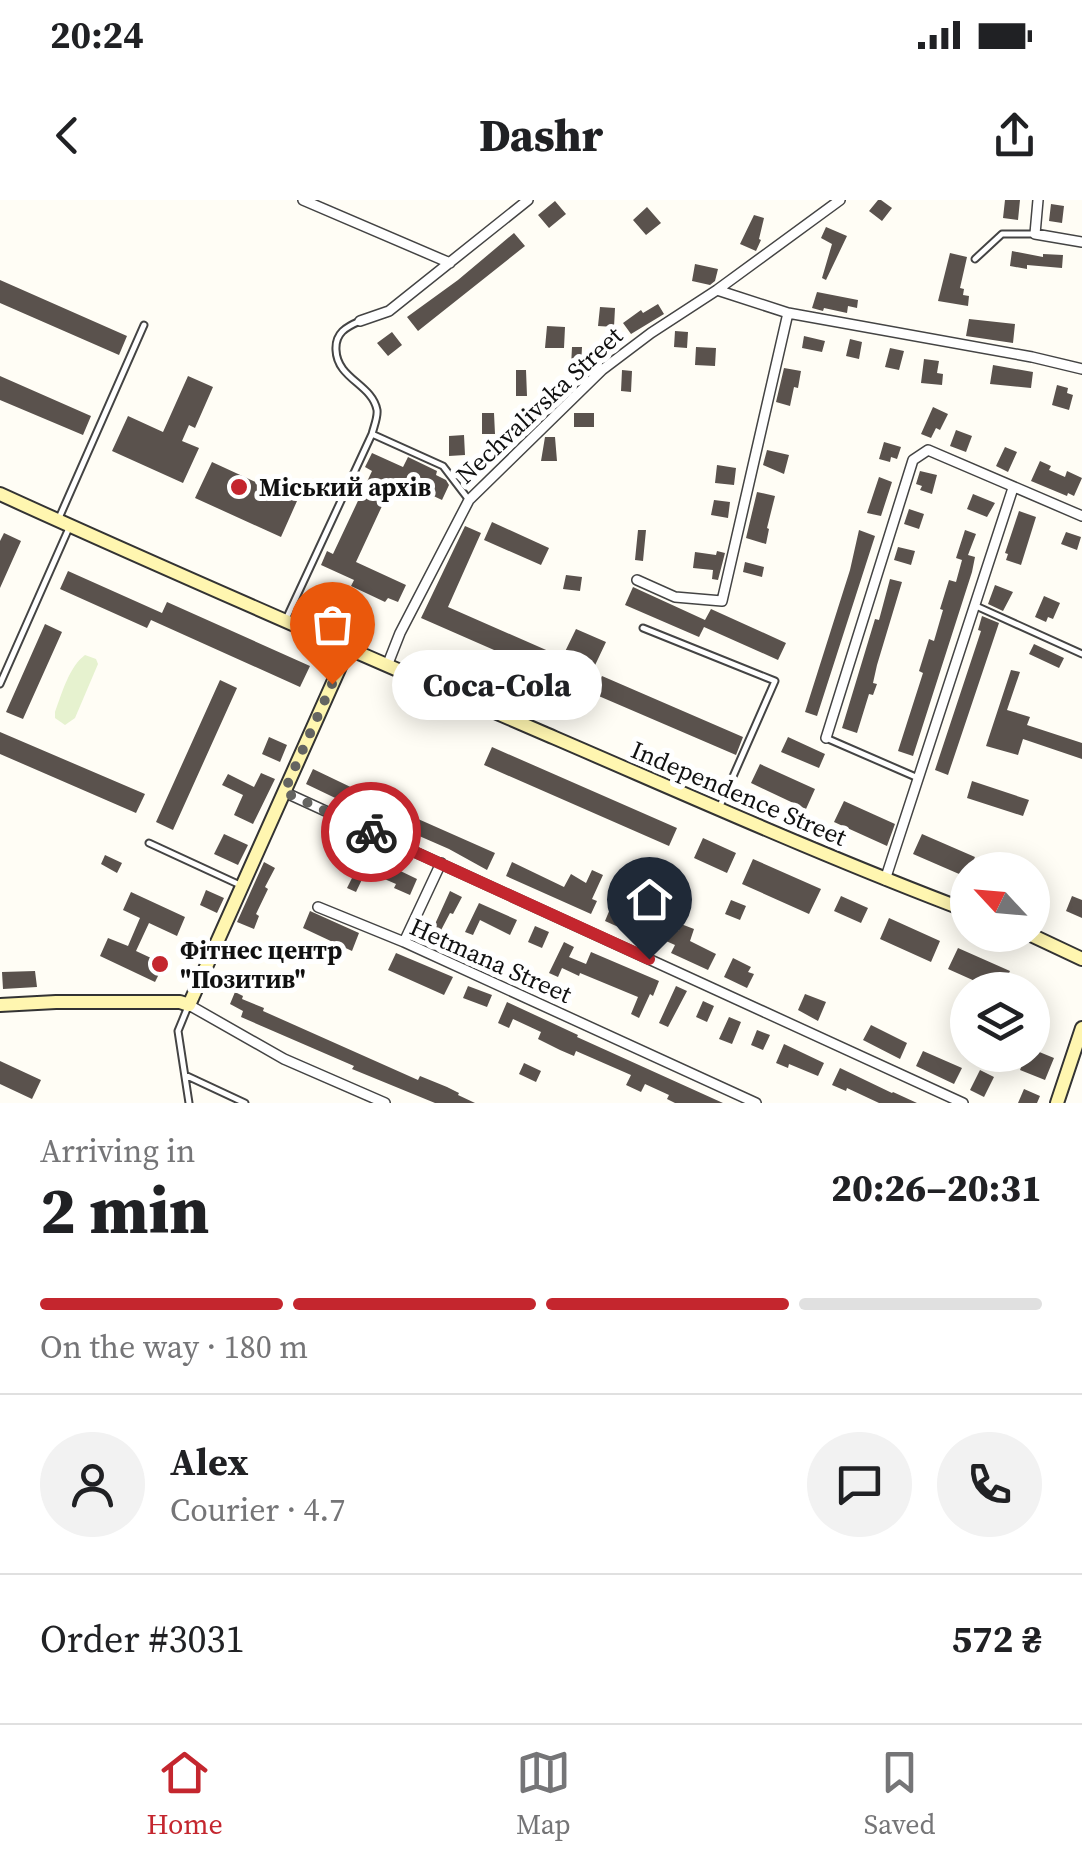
<!DOCTYPE html>
<html lang="en">
<head>
<meta charset="utf-8">
<style>
	:root { --surface:#fff; --page:#f2f2f2; --text:#202124; --muted:#757577; --line:#e0e0e0; --accent:#c4262e }
	body { margin:0; font-family:"Source Serif 4",serif; background:var(--page); color:var(--text); height:100vh; display:flex; flex-direction:column; font-size:38px; white-space:nowrap }
	* { box-sizing:border-box; margin:0 }
	p { font-size:32px; color:var(--muted) }
	.icon { flex:none; width:55px; height:55px; fill:none; stroke:currentColor; stroke-width:2; stroke-linecap:round; stroke-linejoin:round }
	.map { position:relative; height:903px; overflow:hidden }
	.drawer { display:flex; flex-direction:column; background:var(--surface); flex:1 }
	.drawer>* { flex:none }
	.needle { width:65px; rotate:296deg }
	.fabs { position:absolute; left:950px; top:652px; display:grid; gap:20px }
	.fabs a { display:grid; place-items:center; width:100px; height:100px; border-radius:50%; background:var(--surface); box-shadow:0 5px 25px #0003; font-size:50px }
	.pin { position:absolute; display:grid; place-items:center; width:85px; height:85px; color:#fff; margin:-102px -42px; border-radius:50% 50% 50% 0; rotate:-45deg; box-shadow:0 0 10px #0007 }
	.pin .icon { rotate:45deg }
	.courier { position:absolute; display:grid; place-items:center; width:100px; height:100px; margin:-50px; border:8px solid #c4262e; border-radius:50%; background:#fff; color:#222; box-shadow:0 2px 12px #0007 }
	.bubble { position:absolute; height:70px; border-radius:35px; background:var(--surface); box-shadow:0 5px 25px #0003; font-size:32px; font-weight:800; line-height:70px; text-align:center }
	.overview em { font-style:normal; font-weight:800 }
	.overview div { display:flex; flex-direction:column-reverse }
	.overview { display:flex; align-items:center; justify-content:space-between; height:170px; padding:0 40px }
	h1 { font-size:65px; font-weight:800; line-height:75px }
	.bar { display:grid; grid-template-columns:repeat(4,1fr); gap:15px 10px; align-content:center; height:120px; padding:0 40px }
	.bar i { height:12px; border-radius:8px; background:var(--line) }
	.bar .active { background:var(--accent) }
	.bar p { grid-column:span 4 }
	.line { display:flex; align-items:center; gap:25px; padding:0 40px; border-top:2px solid var(--line) }
	.line div { flex:1 }
	.round { display:grid; place-items:center; flex:none; width:105px; height:105px; border-radius:52px; background:var(--page) }
	.status { display:flex; justify-content:space-between; align-items:center; height:70px; padding:0 50px; background:var(--surface); direction:ltr }
	.status svg { height:28px; fill:currentColor }
	header { display:flex; justify-content:space-between; align-items:center; height:130px; padding:0 40px; background:var(--surface); font-size:45px; font-weight:800 }
	.tabs { display:flex; justify-content:space-around; align-items:center; height:140px; border-top:2px solid var(--line); background:var(--surface); font-size:28px; color:var(--muted) }
	.tabs a { display:grid; justify-items:center; gap:5px }
	.tabs .active { color:var(--accent) }
	.map>svg:first-child { display:block }
	.pitch { fill:#e6f2cf }
	.building { fill:#5a524d }
	.lines { fill:none; stroke-linecap:round; stroke-linejoin:round }
	.lane-casing { stroke:#444; stroke-width:9 }
	.street-casing { stroke:#444; stroke-width:12 }
	.secondary-casing { stroke:#333; stroke-width:16 }
	.lane { stroke:#fff; stroke-width:5 }
	.street { stroke:#fff; stroke-width:9 }
	.secondary { stroke:#fff6b0; stroke-width:12 }
	.done { stroke:#646461; stroke-width:10; stroke-dasharray:0 18 }
	.route { stroke:#c4262e; stroke-width:12 }
	.poi-dot { fill:#c4262e; stroke:#fff; stroke-width:4 }
	.labels { text-anchor:middle; dominant-baseline:central; stroke-width:10; stroke-linejoin:round; paint-order:stroke }
	.street-label { font-size:25px; fill:#111; stroke:#fff }
	.poi-label { font-size:25px; font-weight:bold; fill:#111; stroke:#fff; text-anchor:start }
</style>
</head>
<body>
<div class="status"><b>20:24</b><svg viewBox="0 0 49 12"><path d="M0 12V9h3v3zM5 12V6h3v6zM10 12V3h3v9zM15 12V0h3v12zM26 1h20v11H26zM47 4h2v5h-2z"/></svg></div>
<header><svg class="icon" aria-label="back" viewBox="0 0 24 24"><path d="M15 5l-7 7 7 7"/></svg>Dashr<svg class="icon" aria-label="share" viewBox="0 0 24 24"><path d="M12 15V3M7 8l5-5 5 5M5 13v7h14v-7"/></svg></header>
<div class="map">
<svg width="1082" height="903" viewBox="0 0 1082 903">
	<rect width="100%" height="100%" fill="#fffdf5"/>
	<path class="pitch" d="M85,455L96,459L98,464L75,518L65,525L55,518V512C62,493 69,467 85,455Z"/>
	<path class="building" d="M878,0H881L892,8L882,21L869,11Z
		M1005,0H1020L1018,20L1003,18Z
		M555,1L566,14L549,28L538,15Z
		M1051,4L1064,6L1062,23L1049,21Z
		M647,7L661,23L646,35L633,20Z
		M754,15L764,18L759,39L761,40L756,51L740,44Z
		M826,27L847,36L826,80L822,78L832,44L821,38Z
		M514,33L525,46L418,131L407,117L458,80Z
		M1012,51L1043,57V54L1063,55L1062,68L1027,65V69L1010,66Z
		M950,53L967,57L960,88L964,89L963,95L969,96L968,106L938,101Z
		M695,64L718,69L715,81L710,85L692,81Z
		M0,80L127,136L119,155L0,103Z
		M817,92L858,100L857,108L848,106L847,113L824,108L823,111L812,108Z
		M658,104L664,114L631,134L623,123L641,110L643,113Z
		M600,107L615,108L614,127L598,126Z
		M969,119L1015,124L1013,143L966,136Z
		M547,126L565,127L564,148H545Z
		M675,131L688,132L687,148L674,147Z
		M392,132L402,145L388,156L377,143Z
		M804,136L825,141L822,152L802,148Z
		M850,139L862,142L859,159L846,156Z
		M572,147H582L581,167L571,166Z
		M696,147L716,148L715,166L695,165Z
		M890,148L904,151L899,170L885,167Z
		M924,159L939,161L937,173L943,174L942,185L921,183Z
		M993,165L1033,172L1031,188L990,184Z
		M784,168L801,171L798,188L794,187L790,206L776,202Z
		M516,170H526L527,196H516Z
		M622,170L632,171L631,192L621,191Z
		M0,176L91,216L83,235L0,200Z
		M188,176L213,187L195,228L189,225L182,241L199,248L183,283L112,251L128,216L163,232Z
		M1057,185L1068,188L1067,193L1073,195L1069,210L1052,205Z
		M933,207L948,214L940,230L936,228L931,238L921,234Z
		M482,213H494L495,234H482Z
		M574,213H594V227H574Z
		M956,230L972,236L966,252L950,246Z
		M464,235L465,255L449,256V236Z
		M545,237H555L557,261H541Z
		M884,242L901,247L897,259L891,257L890,262L879,259Z
		M1005,247L1017,252L1008,272L996,266Z
		M767,250L789,255L784,274L763,265Z
		M372,253L403,267L408,257L437,271L436,275L446,280L449,285L442,300L395,278L356,362L406,385L398,402L388,398L385,402L351,386L354,380L321,365L327,351L333,354L372,271L365,267Z
		M1040,261L1051,266L1049,270L1065,277L1067,271L1082,278L1074,296L1068,293L1067,296L1031,281Z
		M212,262L297,301L281,337L195,298Z
		M717,265L736,268L734,285L715,283Z
		M920,271L937,275L932,294L920,290L922,286L916,284Z
		M879,277L892,282L881,316L867,313Z
		M757,292L775,296L767,328L769,329L766,344L746,338Z
		M973,294L995,303L987,317L967,309Z
		M714,300L730,302L728,318L711,315Z
		M909,309L924,314L919,329L904,324Z
		M1019,311L1036,317L1021,365L1006,360L1008,354L1005,353Z
		M492,322L549,348L541,365L484,340Z
		M465,326L481,333L448,407L553,453L544,472L421,418Z
		M638,330H646L643,361L635,360Z
		M859,330L875,336L817,516L805,512L850,370Z
		M965,330L976,334L968,355L975,357L972,372L913,556L898,551L923,473L919,471L929,439L934,441L943,410L940,409L949,380L956,382L962,360L956,358Z
		M1066,332L1081,337L1077,350L1061,344Z
		M4,333L21,341L0,388V341Z
		M898,347L915,351L911,365L894,360Z
		M717,351L725,353L718,380L712,379L713,370L693,368L695,352L716,355Z
		M745,362L764,367L762,377L743,372Z
		M68,371L162,413L167,402L310,466L300,487L151,420L147,428L60,389Z
		M566,375L582,377L580,391L563,389Z
		M890,379L902,382L877,465L873,483L877,484L873,495L869,494L857,533L842,528L875,419L879,420Z
		M995,385L1013,392L1003,411L988,404Z
		M633,387L705,420L711,409L786,443L778,460L704,427L699,437L625,405Z
		M1044,396L1060,403L1053,419L1048,417L1046,422L1035,417Z
		M982,416L999,423L948,575L935,570L981,431L978,430Z
		M45,424L62,432L23,519L6,512Z
		M576,429L606,442L589,478L559,464Z
		M1034,444L1064,458L1059,468L1029,454Z
		M1011,470L1020,472L1007,510L1030,517L1027,525L1082,543V559L1023,539L1018,555L986,546Z
		M602,476L743,537L736,555L594,494Z
		M220,480L237,488L173,630L156,622Z
		M0,532L145,594L136,613L0,554Z
		M269,537L287,545L280,562L262,554Z
		M788,537L825,554L819,568L781,552Z
		M492,547L677,628L669,646L484,565Z
		M760,564L815,589L806,609L751,583Z
		M313,569L384,603L377,618L306,584Z
		M261,573L275,579L253,624L234,615L243,595L222,585L228,574L254,587Z
		M972,581L1029,600L1023,616L967,598Z
		M844,601L895,624L887,646L834,622Z
		M400,611L495,653L487,670L449,649L394,625Z
		M224,634L248,645L238,665L214,654Z
		M922,634L975,657L966,677L913,654Z
		M703,638L736,653L727,673L694,658Z
		M340,640L389,662L388,665L417,679L410,695L394,688L396,684L366,671L356,692L347,688L359,664L335,653Z
		M105,655L122,663L117,673L101,664Z
		M753,659L821,689L809,714L742,684Z
		M264,662L275,668L265,687L268,689L256,714L259,716L254,729L237,722Z
		M512,662L564,687L571,674L586,683L592,670L603,675L592,699L597,701L591,714L506,676Z
		M1032,683L1048,690L1032,720Z
		M206,690L224,698L217,713L200,705Z
		M450,691L462,697L453,714L450,713L438,736L431,733Z
		M131,692L185,717L177,736L149,723L136,751L164,764L155,782L100,756L108,738L128,746L140,718L123,710Z
		M841,696L868,708L861,723L834,711Z
		M1072,696L1082,700V718L1066,711Z
		M731,700L746,706L740,720L725,714Z
		M479,703L517,720L510,735L480,720L473,735L465,732Z
		M610,709L647,724L651,720L678,731L681,724L694,729L690,741L716,754L708,770L671,753L675,745L657,737L654,743L605,721Z
		M310,711L359,733L352,751L303,728Z
		M889,718L940,741L931,762L880,739Z
		M535,726L549,732L542,748L528,742Z
		M564,742L574,747L569,757L586,764L591,752L659,781L653,796L650,794L639,818L631,814L638,797L580,773L579,776L562,768L558,777L549,773Z
		M958,748L1010,771L1001,790H995L948,769Z
		M396,753L453,777L444,795L388,770Z
		M733,758L751,767L748,772L754,774L747,788L724,777Z
		M35,771L37,787L3,789L2,772Z
		M468,786L492,795L487,807L463,798Z
		M676,786L687,791L668,827L659,823Z
		M235,792L243,796L242,799L264,808L263,811L418,880L420,876L447,887L459,893L458,895L475,903H435L352,869L354,866L241,817L243,811L230,804Z
		M805,794L826,802L818,821L798,810Z
		M703,801L714,806L707,822L696,817Z
		M507,802L578,835L577,837L723,903H675L667,899L669,895L645,884L641,892L626,885L631,875L576,851L574,856L560,850L538,839L541,832L513,819L509,828L498,823Z
		M729,817L741,822L732,844L719,839Z
		M871,825L907,843L900,859L863,840Z
		M757,830L770,835L763,850L751,845Z
		M784,844L824,863L818,876L789,864L788,868L776,863Z
		M1032,849L1054,858L1045,880L1020,870L1026,855H1032Z
		M923,851L962,868L954,884L916,866Z
		M0,861L41,880L32,899L0,884Z
		M524,863L541,871L536,882L519,874Z
		M840,868L892,893L893,892L917,903H879L847,888L846,891L832,885Z
		M980,870L994,877L984,897L970,890Z
		M1024,889L1040,896L1037,903H1018Z"/>
	<g class="lines">
		<defs>
			<path id="lane" d="M975,59L1002,34H1035
				M372,234L443,266L469,300
				M59,318L144,125
				M976,406L1082,454
				M287,417L372,234C374,226 378,217 377,210C372,184 337,179 336,150C335,133 346,127 360,121
				M643,428L775,481L720,606
				M0,484L69,328
				M826,538L918,578
				M149,643L240,685
				M187,809L178,831L189,903
				M185,875L245,903"/>
			<path id="street" d="M303,0L450,63
				M1038,0L1035,34L1082,42
				M717,90L788,113L1032,157L1082,169
				M360,121L389,111L528,0
				M637,380L675,397L722,401L788,113
				M387,466L400,433L469,300L602,170L651,133L717,90L840,0
				M826,538L913,260L928,250L1082,316
				M284,592L963,903
				M885,680L1013,288
				M318,707L404,742L756,903
				M404,742L441,663
				M189,805L284,859L385,903"/>
			<path id="secondary" d="M0,294C184,378 370,458 555,538C692,597 828,658 968,711
				M1031,735L1082,759
				M0,805L56,802H180L189,805L348,449
				M1057,903L1082,828"/>
		</defs>
		<use href="#lane" class="lane-casing"/>
		<use href="#street" class="street-casing"/>
		<use href="#secondary" class="secondary-casing"/>
		<use href="#lane" class="lane"/>
		<use href="#street" class="street"/>
		<use href="#secondary" class="secondary"/>
	</g>
	<g class="lines">
		<path class="done" d="M332,484L284,592L371,632"/>
		<path class="route" d="M371,632L649,759"/>
	</g>
	<g class="poi-dot">
		<circle cx="239" cy="287" r="10"/>
		<circle cx="160" cy="764" r="10"/>
	</g>
	<g class="labels">
		<g class="street-label">
			<text transform="translate(539 205) rotate(-43)">Nechvalivska Street</text>
			<text transform="translate(739 593) rotate(23)">Independence Street</text>
			<text transform="translate(491 760) rotate(24)">Hetmana Street</text>
		</g>
		<g class="poi-label">
			<text x="259" y="287">Міський архів</text>
			<text x="180" y="750">Фітнес центр<tspan x="180" dy="29">"Позитив"</tspan></text>
		</g>
	</g>
</svg>
<div class="fabs">
<a><svg class="needle" viewBox="-14 -14 28 28"><path d="M0-13l5 13h-10z" fill="#e53935"/><path d="M0 13l5-13h-10z" fill="#757577"/></svg></a>
<a><svg class="icon" aria-label="layers" viewBox="0 0 24 24"><path d="M12 4l9 5-9 5-9-5zM3 14l9 5 9-5"/></svg></a>
</div>
<div class="pin" style="left:332px;top:484px;background:#ea580c"><svg class="icon" aria-label="bag" viewBox="0 0 24 24"><path d="M5 8h14l-1 12H6zM9 8a3 3 0 0 1 6 0"/></svg></div>
<div class="pin" style="left:649px;top:759px;background:#1f2937"><svg class="icon" aria-label="home" viewBox="0 0 24 24"><path d="M3 11l9-7 9 7M6 9v11h12V9"/></svg></div>
<div class="courier" style="left:371px;top:632px"><svg class="icon" aria-label="bike" viewBox="0 0 24 24"><circle cx="6" cy="16" r="4"/><circle cx="18" cy="16" r="4"/><path d="M6 16l4-8h5l3 8M10 8l3 8H6M13 5h3"/></svg></div>
<div class="bubble" style="left:392px;top:450px;width:210px">Coca-Cola</div>
</div>
<section class="drawer">
<div class="overview"><div><h1>2 min</h1><p>Arriving in</p></div><em>20:26–20:31</em></div>
<div class="bar"><i class="active"></i><i class="active"></i><i class="active"></i><i></i><p>On the way · 180 m</p></div>
<div class="line" style="height:180px"><a class="round"><svg class="icon" aria-label="person" viewBox="0 0 24 24"><circle cx="12" cy="8" r="4"/><path d="M4 21q1-7 8-7t8 7"/></svg></a><div><b>Alex</b><p>Courier · 4.7</p></div><a class="round"><svg class="icon" aria-label="chat" viewBox="0 0 24 24"><path d="M4 5h16v11H9l-5 4z"/></svg></a><a class="round"><svg class="icon" aria-label="phone" viewBox="0 0 24 24"><path d="M5 4h4l2 5-3 2q2 4 5 5l2-3 5 2v4C11 20 4 13 5 4z"/></svg></a></div>
<div class="line" style="height:130px"><div>Order #3031</div><b>572 ₴</b></div>
</section>
<nav class="tabs">
<a class="active"><svg class="icon" aria-label="home" viewBox="0 0 24 24"><path d="M3 11l9-7 9 7M6 9v11h12V9"/></svg>Home</a>
<a><svg class="icon" aria-label="map" viewBox="0 0 24 24"><path d="M3 6l6-2 6 2 6-2v14l-6 2-6-2-6 2zM9 4v14M15 6v14"/></svg>Map</a>
<a><svg class="icon" aria-label="saved" viewBox="0 0 24 24"><path d="M7 4h10v16l-5-4-5 4z"/></svg>Saved</a>
</nav>
</body>
</html>
